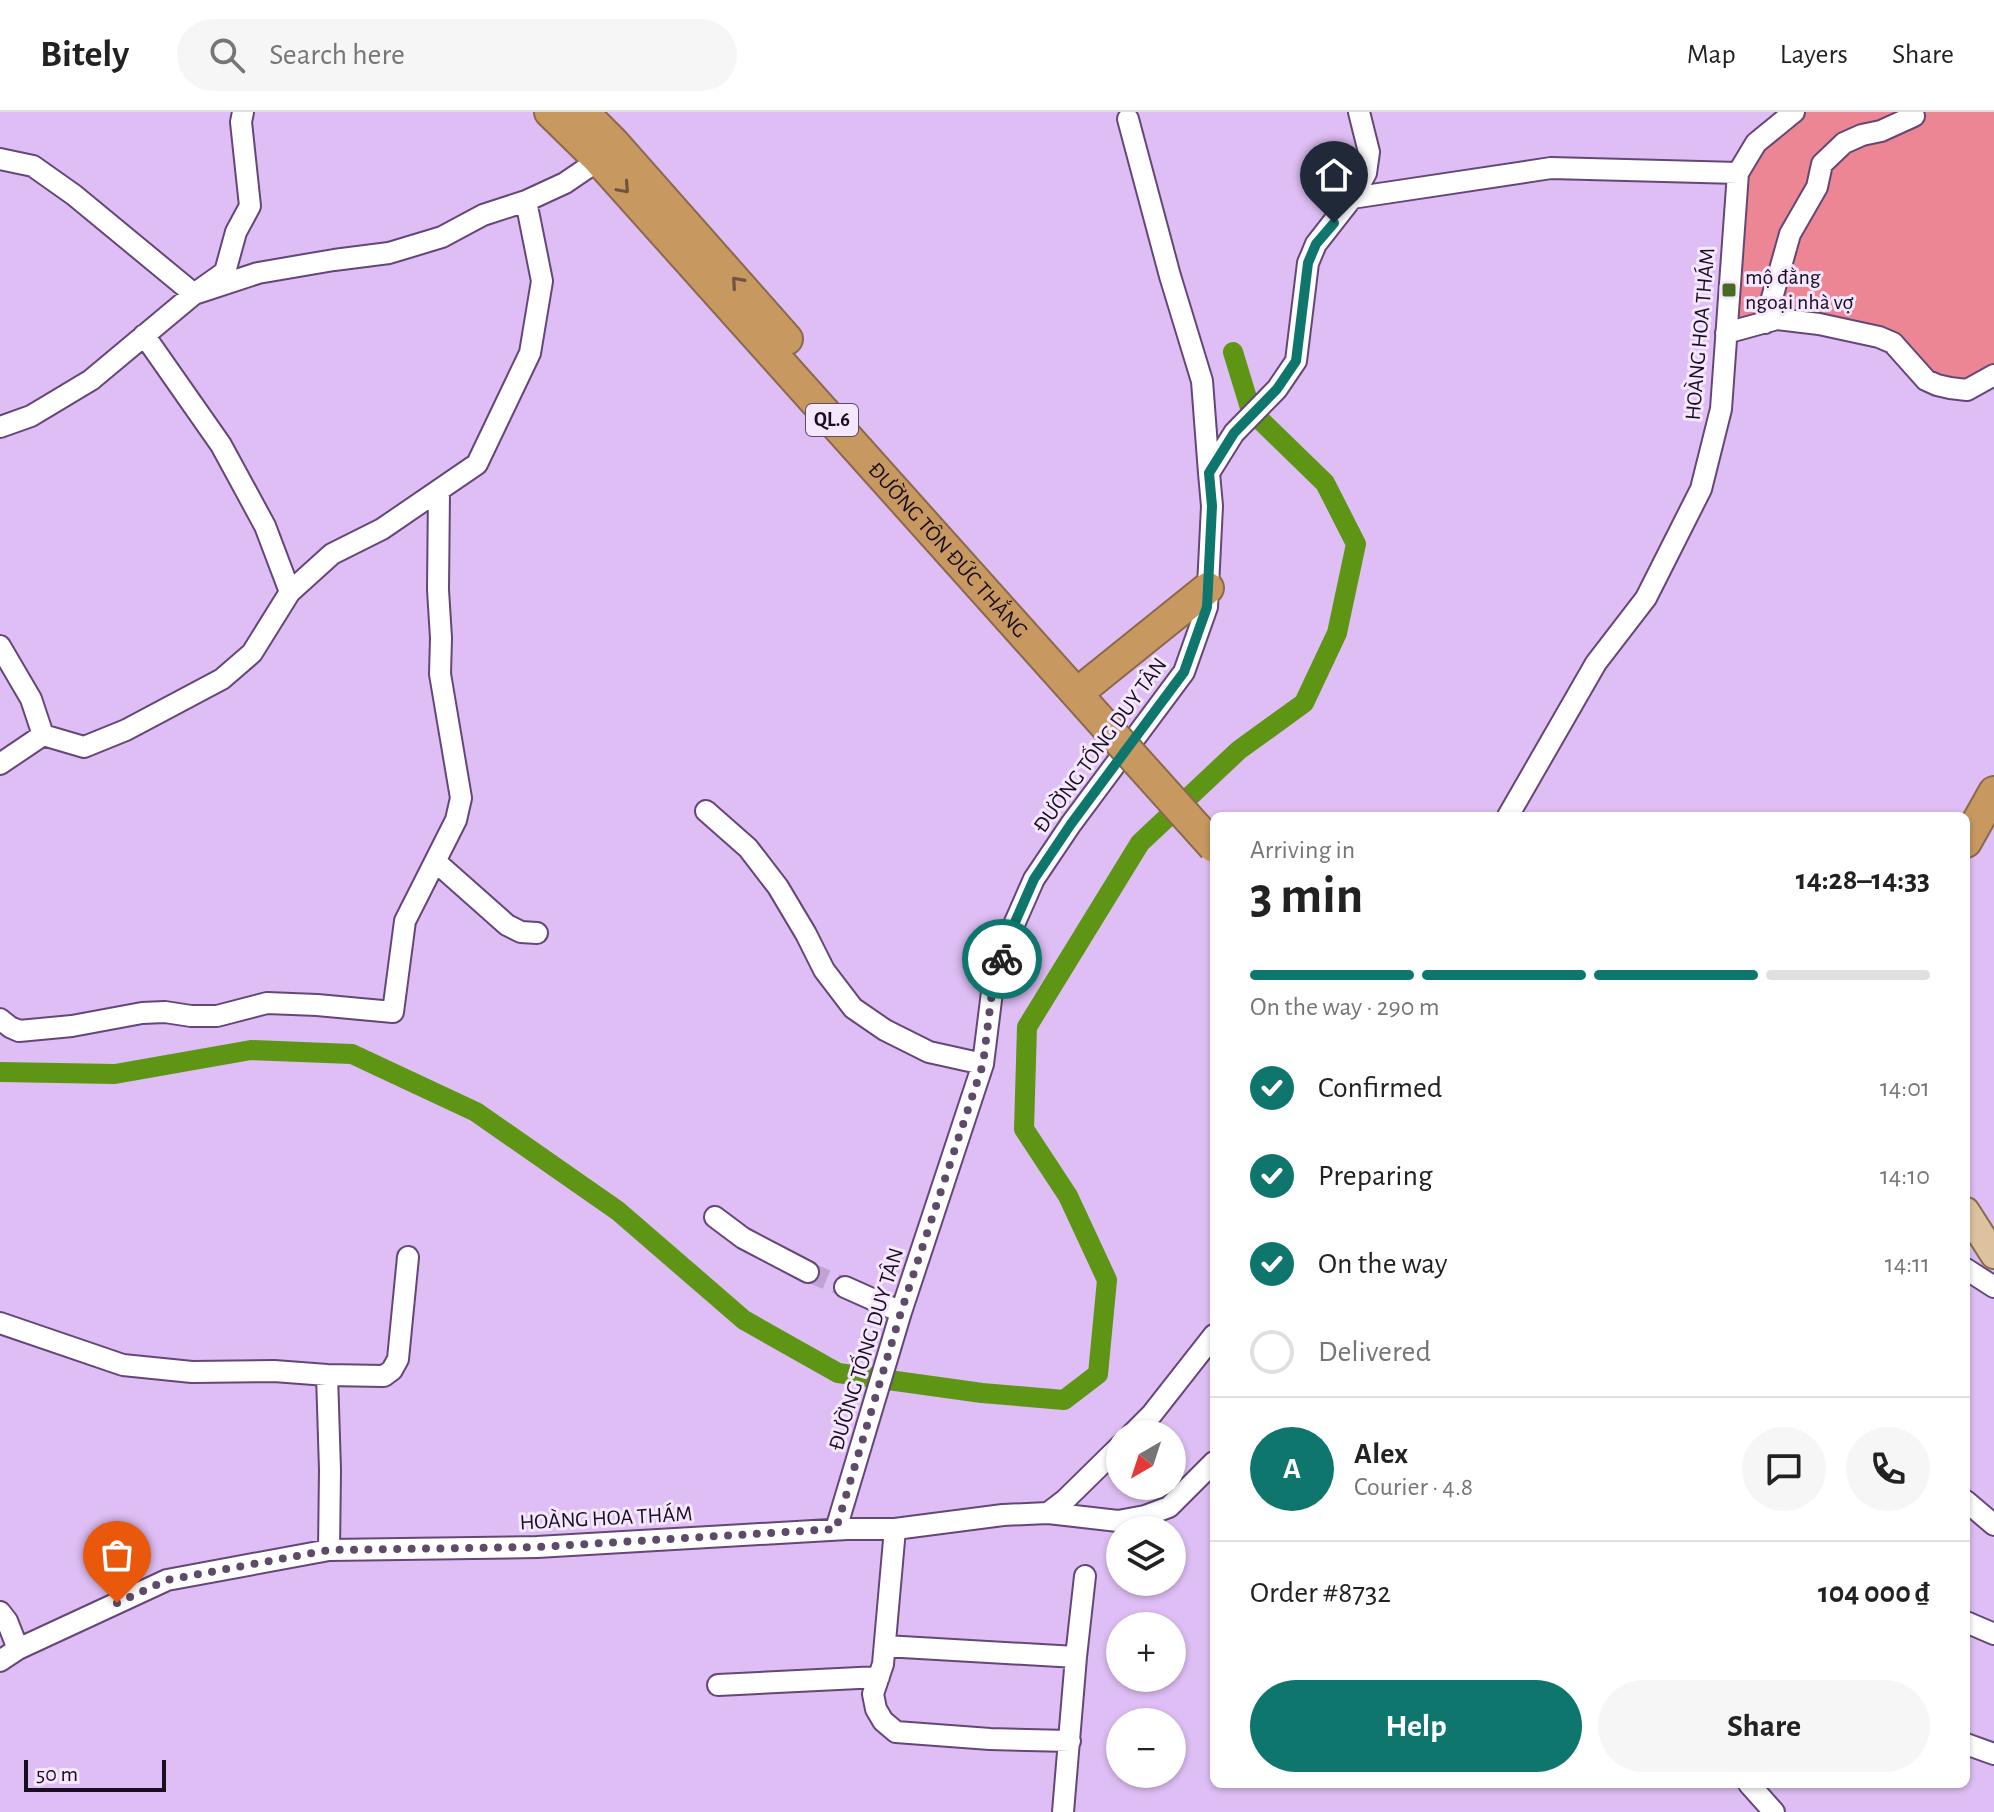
<!DOCTYPE html>
<html lang="en">
<head>
<meta charset="utf-8">
<style>
	:root { --surface:#fff; --page:#f6f6f6; --text:#222; --muted:#767676; --line:#e0e0e0; --accent:#0f766e }
	body { margin:0; font-family:"Alegreya Sans",sans-serif; background:var(--page); color:var(--text); height:100vh; display:flex; flex-direction:column; font-size:30px; white-space:nowrap }
	* { box-sizing:border-box; margin:0 }
	p { font-size:26px; color:var(--muted) }
	.icon { flex:none; width:44px; height:44px; fill:none; stroke:currentColor; stroke-width:2; stroke-linecap:round; stroke-linejoin:round }
	.map { position:relative; flex:1; overflow:hidden }
	.side { position:absolute; left:1210px; top:700px; width:760px; height:976px; display:flex; flex-direction:column; background:var(--surface); border-radius:12px; box-shadow:0 2px 6px #0004 }
	.side>* { flex:none }
	.needle { width:52px; rotate:219deg }
	.tools { position:absolute; left:1106px; top:1308px; display:grid; gap:16px }
	.tools a { display:grid; place-items:center; width:80px; height:80px; border-radius:50%; background:var(--surface); box-shadow:0 2px 6px #0004; font-size:40px }
	.scale { position:absolute; left:24px; bottom:20px; width:142px; box-sizing:border-box; padding-left:8px; border:4px solid #190d20; border-top:0; font-size:22px; line-height:28px; white-space:nowrap; color:#190d20; -webkit-text-stroke:6px #f4e7fe; paint-order:stroke }
	.pin { position:absolute; display:grid; place-items:center; width:68px; height:68px; color:#fff; margin:-82px -34px; border-radius:50% 50% 50% 0; rotate:-45deg; box-shadow:0 0 8px #0007 }
	.pin .icon { rotate:45deg }
	.courier { position:absolute; display:grid; place-items:center; width:80px; height:80px; margin:-40px; border:6px solid #0f766e; border-radius:50%; background:#fff; color:#222; box-shadow:0 2px 10px #0007 }
	.headline em { font-style:normal; font-weight:600 }
	.headline div { display:flex; flex-direction:column-reverse }
	.headline { display:flex; align-items:center; justify-content:space-between; height:136px; padding:0 40px }
	h1 { font-size:52px; font-weight:600; line-height:60px }
	.bar { display:grid; grid-template-columns:repeat(4,1fr); gap:12px 8px; align-content:center; height:96px; padding:0 40px }
	.bar i { height:10px; border-radius:6px; background:var(--line) }
	.bar .current { background:var(--accent) }
	.bar p { grid-column:span 4 }
	.line { display:flex; align-items:center; gap:20px; padding:0 40px; border-top:2px solid var(--line) }
	.line div { flex:1 }
	.round { display:grid; place-items:center; flex:none; width:84px; height:84px; border-radius:42px; background:var(--page) }
	ol { padding:0 40px; list-style:none }
	li { display:flex; align-items:center; gap:24px; height:88px }
	li p { margin-inline-start:auto }
	li .icon { padding:8px; border-radius:50%; background:var(--accent); color:#fff; stroke-width:4 }
	li:last-child { color:var(--muted) }
	li i { width:44px; height:44px; border:4px solid var(--line); border-radius:50% }
	.cta { display:flex; gap:16px; margin-top:auto; padding:16px 40px }
	.cta a { flex:1; height:92px; border-radius:48px; background:var(--accent); color:#fff; font-size:32px; font-weight:600; line-height:92px; text-align:center }
	.cta a+a { background:var(--page); color:var(--text) }
	header { display:flex; align-items:center; gap:48px; box-sizing:border-box; height:112px; padding:0 40px; background:var(--surface); border-bottom:2px solid var(--line) }
	header strong { font-size:38px }
	nav { display:flex; gap:44px; margin-inline-start:auto; font-size:28px }
	.search { width:560px; height:72px; background:var(--page); display:flex; align-items:center; gap:20px; box-sizing:border-box; padding:0 28px; border-radius:44px; color:var(--muted); font-size:30px }
	.map>svg:first-child { display:block }
	.green { fill:#ec8695 }
	.lines { fill:none; stroke-linecap:round; stroke-linejoin:round }
	.canal { stroke:#5e9514; stroke-width:20 }
	.minor-tunnel { stroke:#c0a3d4; stroke-width:20; stroke-dasharray:20 10; stroke-linecap:butt }
	.minor-casing { stroke:#644776; stroke-width:24 }
	.major-casing { stroke:#8a684a; stroke-width:30 }
	.highway-casing { stroke:#8a684a; stroke-width:34 }
	.minor { stroke:#fff; stroke-width:20 }
	.major { stroke:#ddc2a0; stroke-width:26 }
	.highway { stroke:#c79960; stroke-width:30 }
	.highway-bridge-casing { stroke:#8a684a; stroke-width:34; stroke-linecap:butt }
	.highway-bridge { stroke:#c79960; stroke-width:30 }
	.oneway { stroke:#705340 }
	.done { stroke:#5e4b6a; stroke-width:8; stroke-dasharray:0 14.4 }
	.route { stroke:#0f766e; stroke-width:10 }
	.poi-dot { fill:#486b24; stroke:#f4e7fe; stroke-width:3 }
	.labels { text-anchor:middle; dominant-baseline:central; stroke-width:6; stroke-linejoin:round; paint-order:stroke }
	.shield { fill:#f4e7fe; stroke:#5b4e63; stroke-width:2 }
	.shield-label { font-size:20px; font-weight:bold; fill:#190d20 }
	.poi-label { font-size:22px; fill:#190d20; stroke:#f4e7fe; text-anchor:start }
	.street-label { font-size:22px; fill:#190d20; stroke:#f4e7fe }
</style>
</head>
<body>
<header>
<strong>Bitely</strong>
<div class="search"><svg class="icon" aria-label="search" viewBox="0 0 24 24"><circle cx="10" cy="10" r="6"/><path d="M15 15l6 6"/></svg>Search here</div>
<nav><a>Map</a><a>Layers</a><a>Share</a></nav>
</header>
<div class="map">
<svg width="1994" height="1700" viewBox="0 0 1994 1700">
	<rect width="100%" height="100%" fill="#debef4"/>
	<path class="green" d="M1795,0H1994V261L1967,278L1917,259L1856,219L1727,214L1738,61Z"/>
	<g class="lines">
		<path class="canal" d="M0,960L115,962L251,938L352,942L476,1000L618,1099L744,1208L838,1261L982,1281L1064,1288L1098,1262L1107,1168L1068,1084L1024,1017L1027,915L1140,731L1239,638L1304,591L1337,521L1356,432L1325,371L1251,299L1233,240"/>
		<path class="minor-tunnel" d="M808,1160L845,1175"/>
		<defs>
			<path id="minor" d="M1128,7L1170,164L1202,269L1209,361
				M0,47L33,54L74,83L194,182L258,161L334,148L389,141L442,125L483,103L526,89L565,71L587,56L597,46
				M1352,86L1551,56L1738,61
				M1765,211L1790,122L1817,75L1822,52L1844,31L1862,23L1881,19L1914,4
				M1726,221L1777,207L1819,212L1879,225L1893,231L1926,268L1937,273L1950,276L1967,278L1994,263
				M144,223L221,333L265,414L290,480
				M0,315L31,304L91,268L194,182L225,160L236,120L250,94L241,10L243,0
				M0,534L31,587L43,623L0,652
				M43,623L84,635L126,618L222,567L252,541L290,480L332,442L382,417L477,352L530,241L542,169L526,89
				M706,699L748,736L778,775L806,822L824,858L853,896L885,918L929,940L983,952
				M1508,704L1596,551L1646,486L1701,377L1721,297L1738,61L1756,31L1794,0
				M436,750L507,813L521,820L537,821
				M0,907L10,915L19,919L72,914L142,901L165,900L191,904H217L267,891L317,893L393,900L405,809L456,708L461,686L440,562L441,526L438,478L439,379
				M715,1105L743,1126L808,1160
				M1966,1157L1994,1175
				M845,1175L901,1200
				M0,1211L123,1253L192,1260L274,1259L327,1263L330,1358L329,1438
				M327,1263L384,1264L392,1258L398,1247L408,1145
				M1132,1322L1152,1302L1214,1223
				M1966,1389L1994,1413
				M1048,1401L1065,1388L1120,1334
				M836,1417L901,1200L983,952L993,872L1012,817L1034,767L1071,712L1184,560L1207,495L1212,394L1209,361L1234,321L1277,277L1296,249L1308,151L1316,132L1352,86L1366,61L1369,40L1359,0
				M895,1417L883,1552L873,1582L876,1597L883,1609L896,1620L990,1627L1070,1629
				M0,1500L7,1509L18,1537
				M1966,1510L1994,1522
				M885,1534L1076,1545
				M0,1549L18,1537L167,1468L329,1438L537,1435L847,1417H895L1003,1403L1048,1401L1118,1409L1145,1404L1169,1395L1214,1350
				M718,1573L879,1565
				M1966,1632L1994,1642
				M1749,1672L1774,1700
				M1063,1700L1076,1545L1085,1464"/>
			<path id="major" d="M1966,1099L1994,1143"/>
			<g id="highway">
				<path id="s1" d="M550,0L597,46L1110,619"/>
				<path d="M583,0L613,30L787,227"/>
				<path d="M1090,571L1208,476"/>
				<path d="M1966,730L1994,680"/>
			</g>
		</defs>
		<use href="#minor" class="minor-casing"/>
		<use href="#major" class="major-casing"/>
		<use href="#highway" class="highway-casing"/>
		<use href="#minor" class="minor"/>
		<use href="#major" class="major"/>
		<use href="#highway" class="highway"/>
		<defs>
			<path id="highway-bridge" d="M1110,619L1214,735"/>
		</defs>
		<use href="#highway-bridge" class="highway-bridge-casing"/>
		<use href="#highway-bridge" class="highway-bridge"/>
	</g>
	<defs><path id="oneway-chevron" d="M-2-3.5L2.5 0L-2 3.5" fill="none" stroke-width="1.6" stroke-linecap="round" stroke-linejoin="round" transform="scale(2)"/></defs>
	<g class="oneway">
		<use href="#oneway-chevron" transform="translate(624 76) rotate(48)"/>
		<use href="#oneway-chevron" transform="translate(737 170) rotate(-131)"/>
	</g>
	<g class="lines">
		<path class="done" d="M117,1491L167,1468L329,1438L537,1435L836,1417L901,1200L983,952L993,872L1002,847"/>
		<path class="route" d="M1002,847L1012,817L1034,767L1071,712L1184,560L1207,495L1212,394L1209,361L1234,321L1277,277L1296,249L1308,151L1316,132L1334,111"/>
	</g>
	<rect class="poi-dot" x="1721" y="170" width="16" height="16" rx="4"/>
	<g class="labels">
		<rect class="shield" x="806" y="292" width="52" height="32" rx="6"/>
		<g class="shield-label">
			<text x="832" y="308">QL.6</text>
		</g>
		<g class="poi-label">
			<text x="1745" y="165">mộ đằng<tspan x="1745" dy="25">ngoại nhà vợ</tspan></text>
		</g>
		<g class="street-label">
			<text transform="translate(1700 222) rotate(-85)">HOÀNG HOA THÁM</text>
			<text stroke="none"><textPath href="#s1" startOffset="592">ĐƯỜNG TÔN ĐỨC THẮNG</textPath></text>
			<text transform="translate(1100 633) rotate(-54)">ĐƯỜNG TỐNG DUY TÂN</text>
			<text transform="translate(866 1237) rotate(-73)">ĐƯỜNG TỐNG DUY TÂN</text>
			<text transform="translate(606 1406) rotate(-3)">HOÀNG HOA THÁM</text>
		</g>
	</g>
</svg>
<div class="tools">
<a><svg class="needle" viewBox="-14 -14 28 28"><path d="M0-13l5 13h-10z" fill="#e53935"/><path d="M0 13l5-13h-10z" fill="#767676"/></svg></a>
<a><svg class="icon" aria-label="layers" viewBox="0 0 24 24"><path d="M12 4l9 5-9 5-9-5zM3 14l9 5 9-5"/></svg></a>
<a>+</a>
<a>−</a>
</div>
<div class="scale">50 m</div>
<div class="pin" style="left:117px;top:1491px;background:#ea580c"><svg class="icon" aria-label="bag" viewBox="0 0 24 24"><path d="M5 8h14l-1 12H6zM9 8a3 3 0 0 1 6 0"/></svg></div>
<div class="pin" style="left:1334px;top:111px;background:#1f2937"><svg class="icon" aria-label="home" viewBox="0 0 24 24"><path d="M3 11l9-7 9 7M6 9v11h12V9"/></svg></div>
<div class="courier" style="left:1002px;top:847px"><svg class="icon" aria-label="bike" viewBox="0 0 24 24"><circle cx="6" cy="16" r="4"/><circle cx="18" cy="16" r="4"/><path d="M6 16l4-8h5l3 8M10 8l3 8H6M13 5h3"/></svg></div>
<section class="side">
<div class="headline"><div><h1>3 min</h1><p>Arriving in</p></div><em>14:28–14:33</em></div>
<div class="bar"><i class="current"></i><i class="current"></i><i class="current"></i><i></i><p>On the way · 290 m</p></div>
<ol>
<li><svg class="icon" aria-label="check" viewBox="0 0 24 24"><path d="M5 12l5 5 9-10"/></svg>Confirmed<p>14:01</p></li>
<li><svg class="icon" aria-label="check" viewBox="0 0 24 24"><path d="M5 12l5 5 9-10"/></svg>Preparing<p>14:10</p></li>
<li><svg class="icon" aria-label="check" viewBox="0 0 24 24"><path d="M5 12l5 5 9-10"/></svg>On the way<p>14:11</p></li>
<li><i></i>Delivered</li>
</ol>
<div class="line" style="height:144px"><b class="round" style="background:var(--accent);color:#fff">A</b><div><b>Alex</b><p>Courier · 4.8</p></div><a class="round"><svg class="icon" aria-label="chat" viewBox="0 0 24 24"><path d="M4 5h16v11H9l-5 4z"/></svg></a><a class="round"><svg class="icon" aria-label="phone" viewBox="0 0 24 24"><path d="M5 4h4l2 5-3 2q2 4 5 5l2-3 5 2v4C11 20 4 13 5 4z"/></svg></a></div>
<div class="line" style="height:104px"><div>Order #8732</div><b>104 000 ₫</b></div>
<div class="cta"><a>Help</a><a>Share</a></div>
</section>
</div>
</body>
</html>
